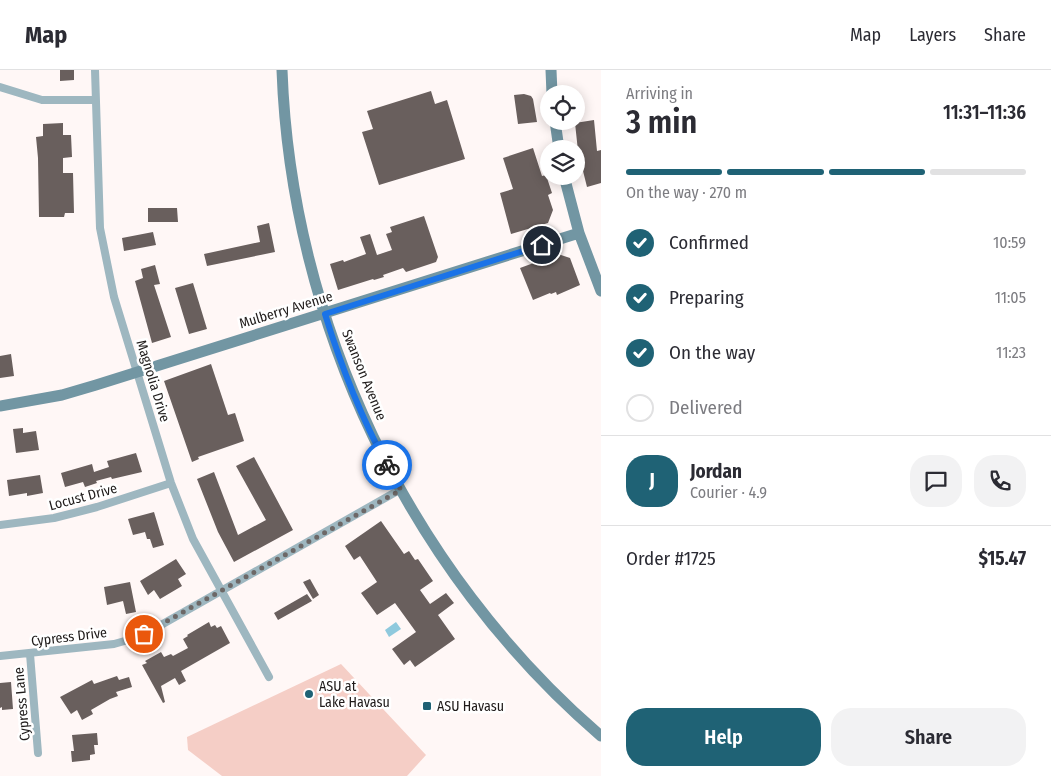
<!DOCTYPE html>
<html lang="en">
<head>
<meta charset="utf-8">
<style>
	:root { --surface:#fff; --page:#f2f2f3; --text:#2b2b33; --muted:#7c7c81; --line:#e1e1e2; --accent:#1f6275 }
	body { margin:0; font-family:"Fira Sans Condensed",sans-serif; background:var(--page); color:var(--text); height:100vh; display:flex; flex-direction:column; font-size:19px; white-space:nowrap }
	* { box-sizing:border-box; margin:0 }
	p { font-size:16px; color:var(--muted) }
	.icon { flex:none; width:28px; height:28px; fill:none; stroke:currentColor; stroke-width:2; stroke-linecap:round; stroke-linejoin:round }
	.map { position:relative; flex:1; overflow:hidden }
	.sheet { display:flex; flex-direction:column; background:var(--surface); width:450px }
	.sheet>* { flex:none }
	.fabs { position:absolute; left:540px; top:15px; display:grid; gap:10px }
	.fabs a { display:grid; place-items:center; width:45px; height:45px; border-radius:50%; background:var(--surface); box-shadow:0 2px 12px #0003; font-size:25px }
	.pin { position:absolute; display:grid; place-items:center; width:42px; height:42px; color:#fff; margin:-21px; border:2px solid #fff; border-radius:50%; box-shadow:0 1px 5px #0007 }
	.courier { position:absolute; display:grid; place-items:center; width:50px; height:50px; margin:-25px; border:4px solid #1a73e8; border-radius:50%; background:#fff; color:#222; box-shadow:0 1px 6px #0007 }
	.summary em { font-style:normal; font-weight:600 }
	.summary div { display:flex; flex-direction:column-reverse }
	.summary { display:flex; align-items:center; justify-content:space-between; height:85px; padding:0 25px }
	h1 { font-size:32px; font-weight:600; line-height:38px }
	.bar { display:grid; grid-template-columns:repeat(4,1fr); gap:8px 5px; align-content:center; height:60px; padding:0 25px }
	.bar i { height:6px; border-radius:4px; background:var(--line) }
	.bar .on { background:var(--accent) }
	.bar p { grid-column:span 4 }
	.line { display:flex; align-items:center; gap:12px; padding:0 25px; border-top:1px solid var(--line) }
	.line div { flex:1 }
	.round { display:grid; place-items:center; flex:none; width:52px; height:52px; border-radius:20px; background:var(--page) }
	ol { padding:0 25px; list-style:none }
	li { display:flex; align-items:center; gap:15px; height:55px }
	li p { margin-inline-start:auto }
	li .icon { padding:5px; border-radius:50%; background:var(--accent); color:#fff; stroke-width:4 }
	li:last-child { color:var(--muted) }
	li i { width:28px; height:28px; border:2px solid var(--line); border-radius:50% }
	.primary-button { display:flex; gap:10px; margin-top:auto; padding:10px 25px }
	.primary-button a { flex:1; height:58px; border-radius:20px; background:var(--accent); color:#fff; font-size:20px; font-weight:600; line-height:58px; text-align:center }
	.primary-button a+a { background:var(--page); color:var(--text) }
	header { display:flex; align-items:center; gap:30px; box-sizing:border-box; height:70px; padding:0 25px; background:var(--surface); border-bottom:1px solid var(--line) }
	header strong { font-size:24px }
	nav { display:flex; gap:28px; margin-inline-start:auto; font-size:18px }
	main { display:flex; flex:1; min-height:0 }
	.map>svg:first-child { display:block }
	.green { fill:#f5cec6 }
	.water { fill:#8fc9dd }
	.building { fill:#695f5d }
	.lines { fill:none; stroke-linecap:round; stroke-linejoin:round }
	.street { stroke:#9eb7c0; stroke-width:8 }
	.secondary { stroke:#7296a3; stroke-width:11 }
	.done { stroke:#6d6867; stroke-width:5; stroke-dasharray:0 9 }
	.route { stroke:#1a73e8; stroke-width:6 }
	.poi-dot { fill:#1f6275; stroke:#fff; stroke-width:2 }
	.labels { text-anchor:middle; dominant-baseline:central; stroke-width:5; stroke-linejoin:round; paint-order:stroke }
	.street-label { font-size:14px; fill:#1f1b1a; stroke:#fff }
	.poi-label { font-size:14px; fill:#1f1b1a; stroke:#fff; text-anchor:start }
</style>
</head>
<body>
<header>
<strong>Map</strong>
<nav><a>Map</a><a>Layers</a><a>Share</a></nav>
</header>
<main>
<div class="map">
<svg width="601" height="706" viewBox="0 0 601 706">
	<rect width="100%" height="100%" fill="#fff7f6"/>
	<path class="green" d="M341,594L426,685L407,706H222L188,680L187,667Z"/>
	<path class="water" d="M396,552L401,559L389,567L385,560Z"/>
	<path class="building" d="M60,0H74V10L60,11Z
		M431,21L435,34L447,30L465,89L379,115L362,62L373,59L367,41Z
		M524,24L531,26L533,29L537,52L518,54L514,25Z
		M594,50L597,81L601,80V113L587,117L578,81L575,53Z
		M63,53V65H71L72,87L63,88V103H73L74,143H65L64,147H39L38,88L36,67L43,66V54Z
		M533,78L542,106L546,105L552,123L548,125L553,140L548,153L511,164L500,123L513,119L503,88Z
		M148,138H177L178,152H148Z
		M424,146L438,187L436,192L406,202L403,198L383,205L384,207L374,210L373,209L338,220L330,194L343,190L344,192L366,184L360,167L370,164L377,185L392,180L386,164L392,162L390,157Z
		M269,153L275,182L207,196L204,184L260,172L257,156Z
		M153,162L156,175L124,181L122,168Z
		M558,184L570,188L580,215L557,225L556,222L551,224L550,223L533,230L520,198Z
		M155,195L160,214L154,215L171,267L152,273L135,211L143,208L141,199Z
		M193,213L207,259L189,264L175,218Z
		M11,284L14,306L0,308V286Z
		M211,294L228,345L235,343L244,371L198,387L199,389L192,392L164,311Z
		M23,358V363L36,361L39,380L16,383L13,359Z
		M136,383L142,402L112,409L111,407L96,411L97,413L85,417L83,412L65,417L61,403L92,394L94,402L109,397L107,391Z
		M254,387L293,460L234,492L218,462L197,409L214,402L238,465L266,450L236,396Z
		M40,405L43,423L27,426V423L9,426L7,410Z
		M154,442L164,475L153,478L150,469H147L145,462L133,465L128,449Z
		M381,451L404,484L409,481L415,490L418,489L433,511L420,520L430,534L446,523L454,533L438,545L455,569L415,597L410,590L404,595L392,579L416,562L395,533L377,545L361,523L377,512L360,486L354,490L345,476Z
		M176,489L186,504L178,509L182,516L160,529L154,520L148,525L140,511Z
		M310,509L319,525L313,529L303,512Z
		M130,512L136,542L126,544L123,531L107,535L104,517Z
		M307,524L312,531L278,550L274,543Z
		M209,552L211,557L215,555L217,558L221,556L230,573L181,601L186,611L179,615L175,608L161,616L165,632L163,633L142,595L147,593L145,591L161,582L164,587L171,584L173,586L188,578L183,569L188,566L187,565Z
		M117,606L119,610L129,607L132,617L116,622L118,626L110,629L91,640L93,644L82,650L77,640L71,644L60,627L92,610L94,614Z
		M11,612L13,639L2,640V637L0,638V613Z
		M97,663L98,675H94L95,684L90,685V690L72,692L71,681H74L72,665Z"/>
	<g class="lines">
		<path class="street" d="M95,0L100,158L114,227L171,413L193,469L269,607
			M0,17L42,30H96
			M0,455L54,448L97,437L171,413
			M30,584L38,683
			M0,586L114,574L135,568L161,555L401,419"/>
		<path class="secondary" d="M282,0C291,253 409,501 601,666
			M551,0L552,24
			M555,51L559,79
			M564,106L579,163L601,221
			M0,336L62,325L96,315L579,163"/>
	</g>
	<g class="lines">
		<path class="done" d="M144,564L401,420L387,395"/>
		<path class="route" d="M387,395C361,347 341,296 325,244L542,175"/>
	</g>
	<g class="poi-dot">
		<circle cx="309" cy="624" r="5"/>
		<rect x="422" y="631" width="10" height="10" rx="2.5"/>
	</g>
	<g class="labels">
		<g class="street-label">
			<text transform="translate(286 240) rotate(-17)">Mulberry Avenue</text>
			<text transform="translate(364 305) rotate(68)">Swanson Avenue</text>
			<text transform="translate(153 311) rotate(73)">Magnolia Drive</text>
			<text transform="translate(83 427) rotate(-15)">Locust Drive</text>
			<text transform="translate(69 567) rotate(-7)">Cypress Drive</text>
			<text transform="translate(22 634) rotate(-95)">Cypress Lane</text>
		</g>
		<g class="poi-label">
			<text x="319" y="616">ASU at<tspan x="319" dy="16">Lake Havasu</tspan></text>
			<text x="437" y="636">ASU Havasu</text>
		</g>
	</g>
</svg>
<div class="fabs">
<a><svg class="icon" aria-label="locate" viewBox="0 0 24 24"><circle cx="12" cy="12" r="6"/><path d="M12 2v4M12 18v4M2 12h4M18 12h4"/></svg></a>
<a><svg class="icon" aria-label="layers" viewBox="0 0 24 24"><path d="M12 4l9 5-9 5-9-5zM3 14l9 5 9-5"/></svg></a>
</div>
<div class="pin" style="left:144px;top:564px;background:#ea580c"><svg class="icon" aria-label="bag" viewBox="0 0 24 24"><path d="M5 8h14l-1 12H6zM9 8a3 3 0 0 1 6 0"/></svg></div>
<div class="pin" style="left:542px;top:175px;background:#1f2937"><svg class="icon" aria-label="home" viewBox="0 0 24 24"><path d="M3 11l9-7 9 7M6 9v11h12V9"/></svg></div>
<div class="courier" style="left:387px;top:395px"><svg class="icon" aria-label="bike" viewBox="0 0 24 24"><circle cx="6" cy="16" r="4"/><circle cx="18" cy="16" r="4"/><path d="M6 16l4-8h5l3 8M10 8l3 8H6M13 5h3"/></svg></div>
</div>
<section class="sheet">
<div class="summary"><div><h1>3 min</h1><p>Arriving in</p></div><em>11:31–11:36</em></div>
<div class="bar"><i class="on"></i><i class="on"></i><i class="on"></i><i></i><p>On the way · 270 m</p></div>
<ol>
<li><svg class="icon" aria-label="check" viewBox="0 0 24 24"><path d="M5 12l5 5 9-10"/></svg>Confirmed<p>10:59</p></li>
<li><svg class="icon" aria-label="check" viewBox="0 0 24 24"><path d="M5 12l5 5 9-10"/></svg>Preparing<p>11:05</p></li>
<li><svg class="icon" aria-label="check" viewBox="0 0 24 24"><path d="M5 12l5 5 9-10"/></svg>On the way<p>11:23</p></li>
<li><i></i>Delivered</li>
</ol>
<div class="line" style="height:90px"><b class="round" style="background:var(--accent);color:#fff">J</b><div><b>Jordan</b><p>Courier · 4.9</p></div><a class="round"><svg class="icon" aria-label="chat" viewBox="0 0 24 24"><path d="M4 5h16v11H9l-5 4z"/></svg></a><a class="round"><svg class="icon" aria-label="phone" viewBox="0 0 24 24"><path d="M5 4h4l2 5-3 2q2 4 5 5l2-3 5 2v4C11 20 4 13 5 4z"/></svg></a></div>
<div class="line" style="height:65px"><div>Order #1725</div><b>$15.47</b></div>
<div class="primary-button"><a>Help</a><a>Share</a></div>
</section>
</main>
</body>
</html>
